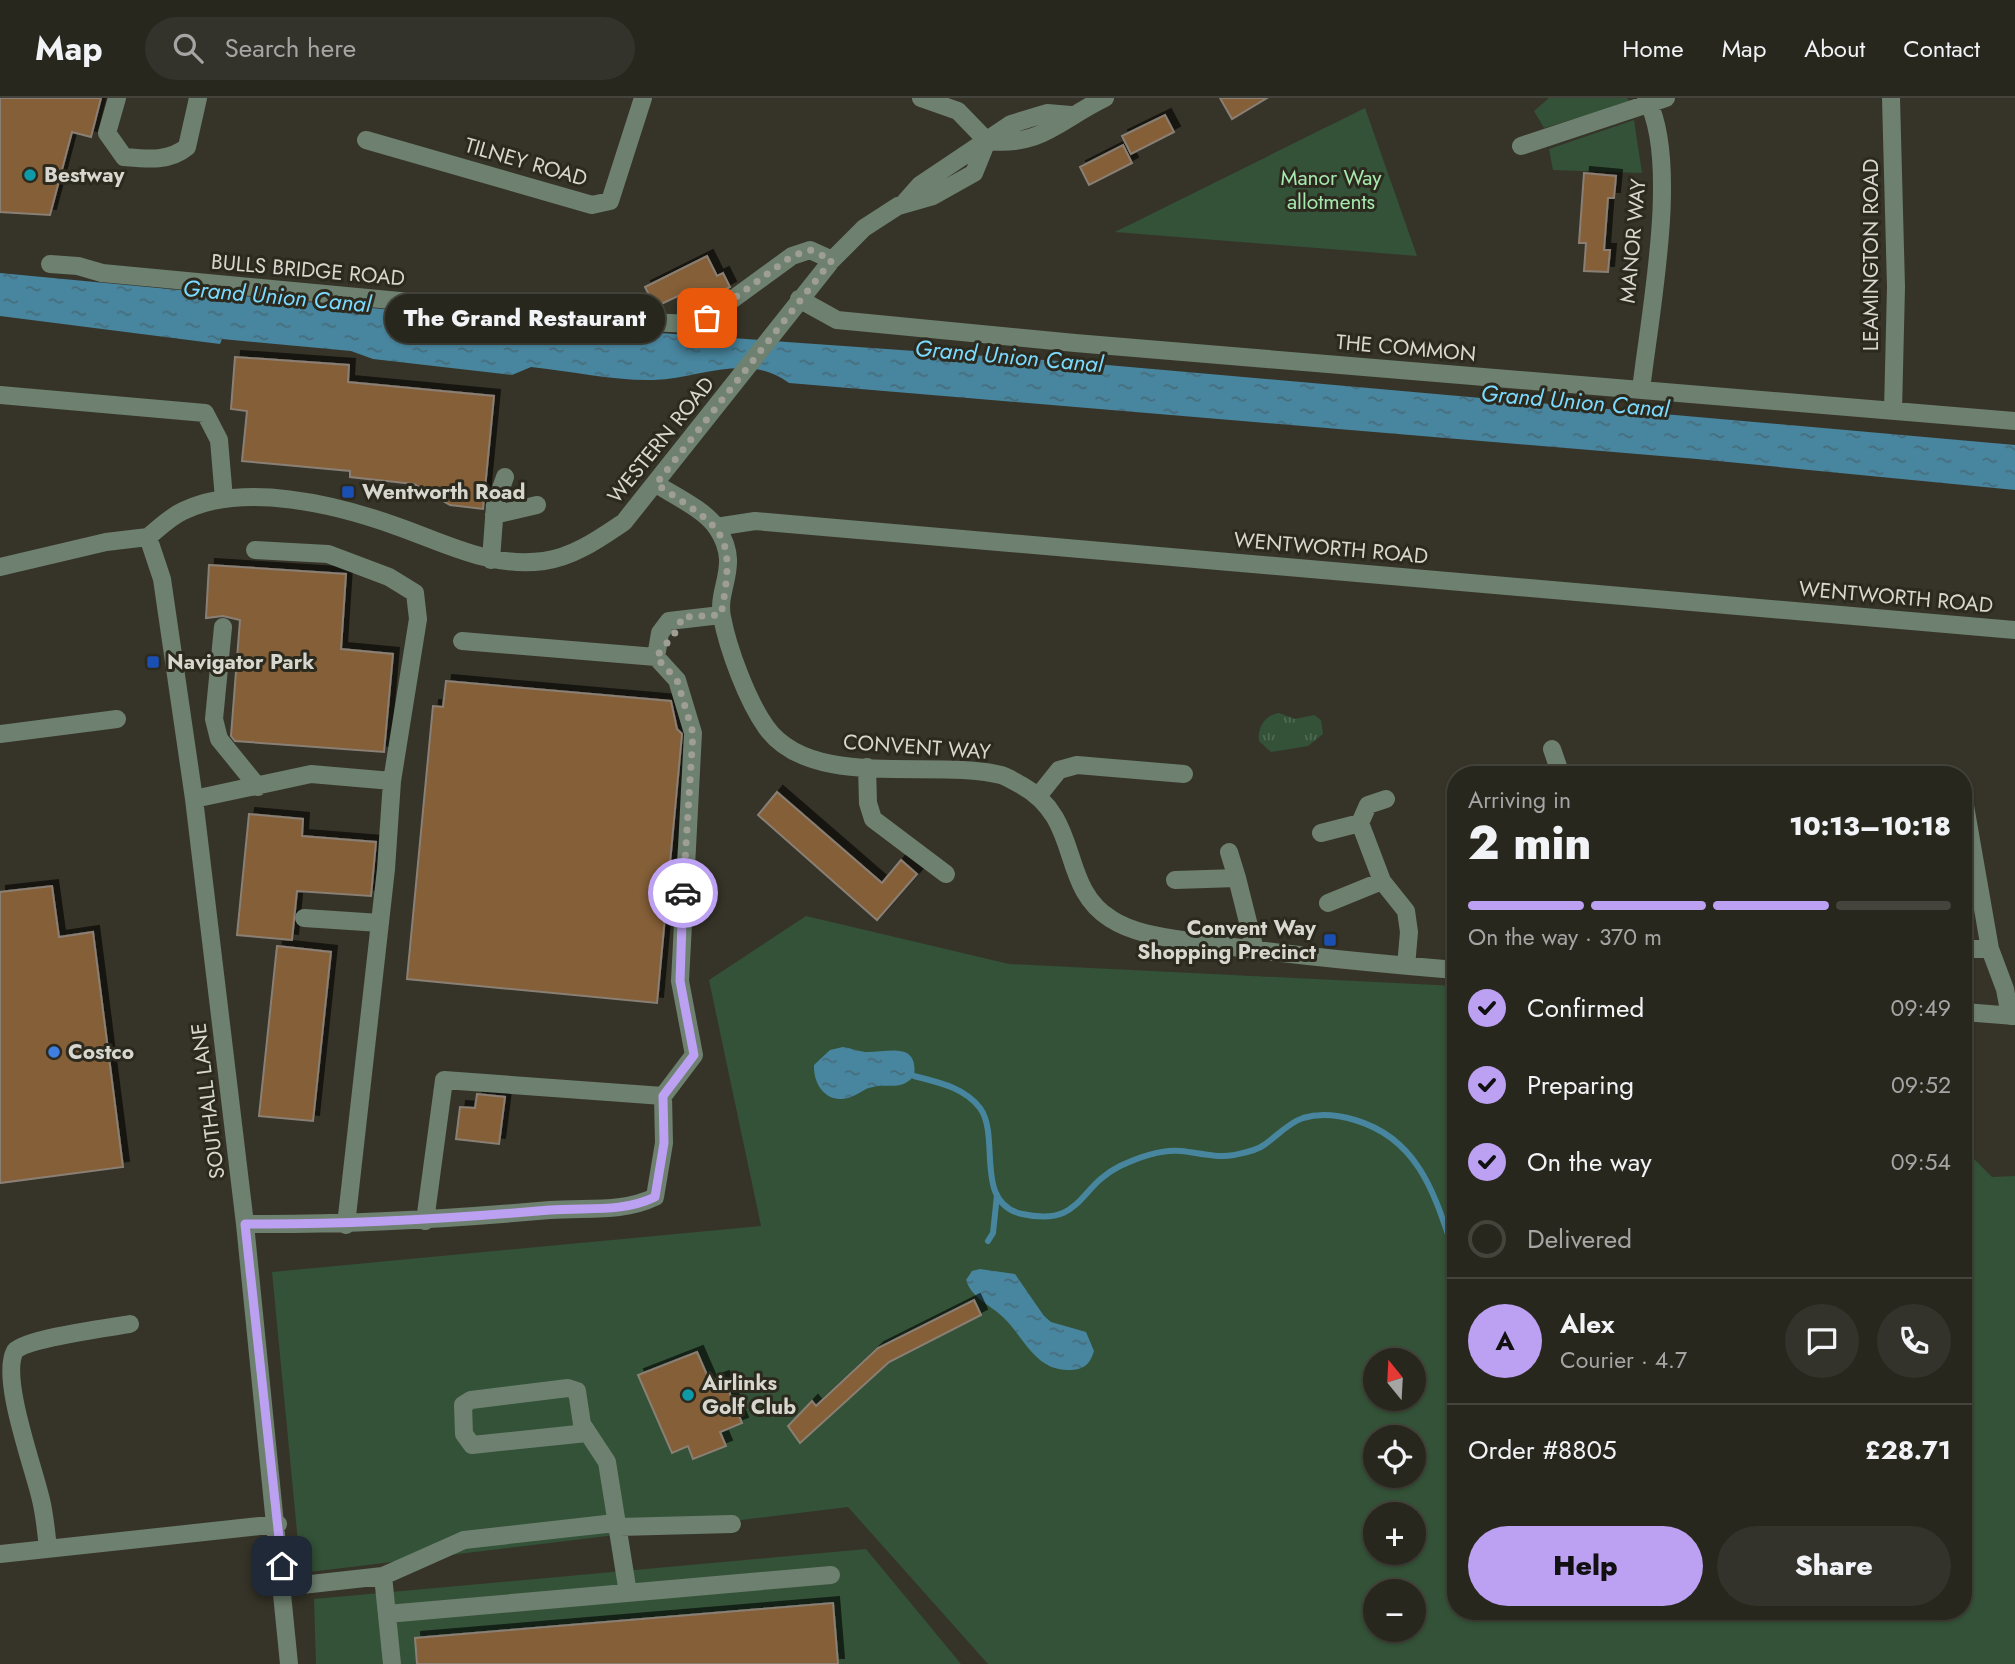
<!DOCTYPE html>
<html lang="en">
<head>
<meta charset="utf-8">
<style>
	:root { --surface:#28271e; --page:#34332b; --text:#f1f3f6; --muted:#a5a5a4; --line:#44443c; --accent:#bca0f2 }
	body { margin:0; font-family:Jost,sans-serif; background:var(--page); color:var(--text); height:100vh; display:flex; flex-direction:column; font-size:26px; white-space:nowrap }
	* { box-sizing:border-box; margin:0 }
	p { font-size:23px; color:var(--muted) }
	.icon { flex:none; width:38px; height:38px; fill:none; stroke:currentColor; stroke-width:2; stroke-linecap:round; stroke-linejoin:round }
	.map { position:relative; flex:1; overflow:hidden }
	.sheet { position:absolute; left:1447px; top:668px; width:525px; height:854px; display:flex; flex-direction:column; background:var(--surface); border-radius:28px; box-shadow:0 2px 5px #0004,0 0 0 2px var(--line) }
	.sheet>* { flex:none }
	.needle { width:46px; rotate:342deg }
	.fabs { position:absolute; left:1363px; top:1250px; display:grid; gap:14px }
	.fabs a { display:grid; place-items:center; width:63px; height:63px; border-radius:50%; background:var(--surface); box-shadow:0 2px 5px #0004,0 0 0 2px var(--line); font-size:35px }
	.pin { position:absolute; display:grid; place-items:center; width:60px; height:60px; color:#fff; margin:-30px; border-radius:14px; box-shadow:0 4px 10px #0006 }
	.courier { position:absolute; display:grid; place-items:center; width:70px; height:70px; margin:-35px; border:5px solid #bca0f2; border-radius:50%; background:#fff; color:#222; box-shadow:0 2px 9px #0007 }
	.bubble { position:absolute; height:49px; border-radius:24px; background:var(--surface); box-shadow:0 2px 5px #0004,0 0 0 2px var(--line); font-size:23px; font-weight:800; line-height:49px; text-align:center }
	.summary em { font-style:normal; font-weight:800 }
	.summary div { display:flex; flex-direction:column-reverse }
	.summary { display:flex; align-items:center; justify-content:space-between; height:119px; padding:0 21px }
	h1 { font-size:46px; font-weight:800; line-height:52px }
	.bar { display:grid; grid-template-columns:repeat(4,1fr); gap:10px 7px; align-content:center; height:84px; padding:0 21px }
	.bar i { height:9px; border-radius:5px; background:var(--line) }
	.bar .on { background:var(--accent) }
	.bar p { grid-column:span 4 }
	.line { display:flex; align-items:center; gap:18px; padding:0 21px; border-top:2px solid var(--line) }
	.line div { flex:1 }
	.round { display:grid; place-items:center; flex:none; width:74px; height:74px; border-radius:37px; background:var(--page) }
	ol { padding:0 21px; list-style:none }
	li { display:flex; align-items:center; gap:21px; height:77px }
	li p { margin-inline-start:auto }
	li .icon { padding:7px; border-radius:50%; background:var(--accent); color:#111; stroke-width:4 }
	li:last-child { color:var(--muted) }
	li i { width:38px; height:38px; border:4px solid var(--line); border-radius:50% }
	.action { display:flex; gap:14px; margin-top:auto; padding:14px 21px }
	.action a { flex:1; height:80px; border-radius:42px; background:var(--accent); color:#111; font-size:28px; font-weight:800; line-height:80px; text-align:center }
	.action a+a { background:var(--page); color:var(--text) }
	header { display:flex; align-items:center; gap:42px; box-sizing:border-box; height:98px; padding:0 35px; background:var(--surface); border-bottom:2px solid var(--line) }
	header strong { font-size:33px }
	nav { display:flex; gap:38px; margin-inline-start:auto; font-size:24px }
	.search { width:490px; height:63px; background:var(--page); display:flex; align-items:center; gap:18px; box-sizing:border-box; padding:0 24px; border-radius:38px; color:var(--muted); font-size:26px }
	.map>svg:first-child { display:block }
	.green { fill:#335237; fill-rule:evenodd }
	.park { fill:url(#park-tufts) }
	.water { fill:url(#water-ripples) }
	.lines { fill:none; stroke-linecap:round; stroke-linejoin:round }
	.stream { stroke:#48859e; stroke-width:6 }
	.building { fill:#845e37; stroke:#8a7f74; stroke-width:2; filter:url(#shadow) }
	.minor { stroke:#6e8070; stroke-width:18 }
	.done { stroke:#9f9e95; stroke-width:7; stroke-dasharray:0 12.6 }
	.route { stroke:#bca0f2; stroke-width:9 }
	.culture-dot { fill:#0f9aa8; stroke:#2c2a1e; stroke-width:2.5 }
	.transit-dot { fill:#1a4fb4; stroke:#2c2a1e; stroke-width:2.5 }
	.shop-dot { fill:#3f7fe0; stroke:#2c2a1e; stroke-width:2.5 }
	.labels { text-anchor:middle; dominant-baseline:central; stroke-width:6; stroke-linejoin:round; paint-order:stroke }
	.street-label { font-size:21px; fill:#d8d7cf; stroke:#2c2a1e }
	.poi-label { font-size:21px; font-weight:bold; fill:#d8d7cf; stroke:#2c2a1e; text-anchor:start }
	.park-label { font-size:21px; fill:#a6e9af; stroke:#2c2a1e }
	.water-label { font-size:23px; font-style:italic; fill:#7bdaff; stroke:#2c2a1e }
</style>
</head>
<body>
<header>
<strong>Map</strong>
<div class="search"><svg class="icon" aria-label="search" viewBox="0 0 24 24"><circle cx="10" cy="10" r="6"/><path d="M15 15l6 6"/></svg>Search here</div>
<nav><a>Home</a><a>Map</a><a>About</a><a>Contact</a></nav>
</header>
<div class="map">
<svg width="2015" height="1566" viewBox="0 0 2015 1566">
	<defs>
		<pattern id="park-tufts" width="24" height="20" patternUnits="userSpaceOnUse" patternTransform="scale(1.75)"><rect width="24" height="20" fill="#335237"/><path d="M3 7l-1-3M5 7V3M7 7l1-3M15 17l-1-3M17 17v-4M19 17l1-3" fill="none" stroke="#506a53"/></pattern>
		<pattern id="water-ripples" width="26" height="14" patternUnits="userSpaceOnUse" patternTransform="scale(1.75)"><rect width="26" height="14" fill="#48859e"/><path d="M2 4q2-2 4 0t4 0M15 11q2-2 4 0t4 0" fill="none" stroke="#466d7c"/></pattern>
		<filter id="shadow"><feDropShadow dx="6" dy="-6" stdDeviation="0" flood-color="#0009"/></filter>
	</defs>
	<rect width="100%" height="100%" fill="#363428"/>
	<path class="green" d="M1549,0H1627L1630,4L1544,30L1534,13Z
		M1365,10L1417,158L1115,134Z
		M1634,22L1642,75L1553,72L1549,51Z
		M806,818L1009,866L1456,888V1514H1964V1051L1992,1079L2015,1078V1566H988L848,1409L301,1475L272,1174L761,1128L709,882ZM1376,1262H1414V1300H1376ZM1376,1339H1414V1377H1376ZM1376,1416H1414V1454H1376ZM1376,1493H1414V1531H1376Z
		M866,1451L961,1566H316L314,1501Z"/>
	<path class="park" d="M1279,615L1295,621L1314,617L1321,622L1323,636L1308,648L1271,654L1259,643C1257,630 1265,617 1279,615Z"/>
	<path class="water" d="M0,175L573,229L1073,264L2015,347V392L1697,361L789,285C747,254 701,280 654,282C614,283 571,273 531,269L512,277L373,261L351,253L222,241L220,246L0,218Z
		M843,949C850,950 858,953 865,954C886,955 919,942 914,978C901,993 891,985 873,989C864,990 857,998 848,1000C826,1006 813,986 814,967L830,952Z
		M980,1171L1015,1176L1044,1218L1051,1224L1086,1234L1094,1253C1090,1266 1085,1271 1071,1272C1036,1274 1025,1241 1004,1220C991,1207 972,1201 966,1182L972,1173Z"/>
	<g class="lines">
		<path class="stream" d="M914,978C937,984 964,989 980,1010C1001,1039 973,1105 1022,1116C1083,1129 1077,1089 1120,1068C1137,1060 1162,1051 1181,1053C1200,1055 1215,1060 1234,1057C1243,1055 1256,1053 1264,1047C1277,1038 1288,1025 1303,1020C1320,1015 1338,1017 1355,1022C1422,1042 1436,1102 1456,1160
			M988,1143L993,1135L997,1097"/>
	</g>
	<path class="building" d="M0,0H101L91,39L72,34L50,117L0,114Z
		M1220,0H1267L1232,21Z
		M1165,17L1174,34L1131,56L1122,38Z
		M1123,47L1132,65L1089,87L1080,69Z
		M1584,75L1616,78L1614,100H1608L1604,152H1610L1608,174L1584,173L1586,145H1579Z
		M707,158L717,178L723,175L730,189L687,212L680,197L655,209L645,189Z
		M235,259L349,267L348,284L494,298L483,411L450,407L414,386L350,379V373L242,363L247,313L231,311Z
		M209,467L346,476L341,551L393,556L384,654L235,643L231,638L240,522L223,518L206,520Z
		M446,583L671,603L677,631L682,636L657,905L407,881L433,608L443,609Z
		M777,694L882,785L901,762L917,776L877,822L758,717Z
		M249,716L303,721L302,738L376,744L371,798L297,793L292,842L237,837Z
		M52,788L59,839L93,834L123,1069L0,1085V794Z
		M277,848L331,854L313,1023L259,1018Z
		M477,996L505,999L499,1046L456,1041L460,1009L475,1010Z
		M974,1202L981,1217L889,1264L800,1345L788,1328L812,1303L816,1308L878,1250Z
		M697,1254L710,1284L723,1279L742,1325L720,1334L726,1348L693,1361L688,1348L672,1355L638,1277Z
		M833,1505L838,1566H417L415,1540Z"/>
	<g class="lines">
		<path class="minor" d="M117,0L107,35L124,59C146,61 169,64 187,49L198,0
			M921,0L958,13L987,43
			M1891,0L1896,189L1893,313
			M366,42L592,107L610,103L643,0
			M1521,48L1666,0
			M905,104L920,87L1011,26L1047,15L1071,17
			M50,166L78,168L102,175L604,222L692,226L707,220L792,158L810,152L832,162
			M799,201L837,222L1075,245L2015,323
			M1641,292C1649,220 1681,61 1646,0
			M0,297L205,315L219,342L224,401
			M656,386C675,398 705,412 717,430C742,468 716,489 722,519C728,551 747,602 766,629C811,693 934,660 1001,677C1008,679 1015,684 1021,687C1083,721 1058,788 1111,821C1137,838 1174,840 1204,845C1288,857 1372,865 1456,872
			M494,417L537,407
			M716,429L755,423L2015,532
			M148,439C159,430 170,419 183,413C243,384 335,406 396,428C445,445 489,470 544,463C574,459 600,440 624,424L832,162L864,130L898,108L933,98L974,75L987,43C1042,49 1059,22 1105,0
			M148,439L162,481L194,701L245,1126L289,1566
			M255,452L328,456L389,479L415,495L418,521L392,683L386,771L346,1127
			M491,462L495,407L505,379
			M0,469L106,444L148,439
			M223,529L214,621L219,641L258,689
			M462,543L656,559L677,582L693,635L680,883L694,957L663,998
			M656,559L660,535L669,523L721,517
			M0,636L117,621
			M1552,651L1561,677
			M867,669L868,705L873,721L946,776
			M1670,675V677
			M1039,697L1059,672L1077,667L1184,676
			M194,701L311,676L392,683
			M1964,702L1990,851L2005,891L2010,918
			M1360,725L1368,707L1386,701
			M1321,735L1360,725L1382,783L1406,813L1409,834L1406,868
			M1229,754L1237,780
			M1175,782L1237,780L1255,852
			M1328,805L1382,783
			M304,820L380,825
			M1964,851H1990
			M1964,914L2015,918
			M245,1126C348,1127 448,1121 550,1112C586,1109 622,1115 655,1099L664,1045L663,998L444,982L425,1123
			M587,1335L472,1347L464,1336L463,1307L471,1302L568,1290L577,1293L582,1326L607,1364L628,1495
			M48,1450C46,1434 45,1418 41,1402C34,1370 0,1280 15,1253C27,1240 108,1230 130,1226
			M0,1456L278,1426
			M383,1478L392,1566
			M284,1489L383,1478L464,1442L615,1425L619,1429L732,1426
			M387,1516L831,1477"/>
	</g>
	<g class="lines">
		<path class="done" d="M683,795L693,635L677,582L656,559L678,531L682,519L721,517C737,432 723,431 656,386L832,162L810,152L792,158L707,220"/>
		<path class="route" d="M282,1468L245,1126C348,1127 448,1121 550,1112C586,1109 622,1115 655,1099L664,1045L663,998L694,957L680,883L683,795"/>
	</g>
	<g class="culture-dot">
		<circle cx="30" cy="77" r="7"/>
		<circle cx="688" cy="1297" r="7"/>
	</g>
	<g class="transit-dot">
		<rect x="341" y="387" width="14" height="14" rx="3.5"/>
		<rect x="146" y="557" width="14" height="14" rx="3.5"/>
		<rect x="1323" y="835" width="14" height="14" rx="3.5"/>
	</g>
	<circle class="shop-dot" cx="54" cy="954" r="7"/>
	<g class="labels">
		<g class="street-label">
			<text transform="translate(526 64) rotate(16)">TILNEY ROAD</text>
			<text transform="translate(1633 143) rotate(-85)">MANOR WAY</text>
			<text transform="translate(1871 157) rotate(-90)">LEAMINGTON ROAD</text>
			<text transform="translate(308 172) rotate(5)">BULLS BRIDGE ROAD</text>
			<text transform="translate(1406 250) rotate(5)">THE COMMON</text>
			<text transform="translate(661 342) rotate(-51)">WESTERN ROAD</text>
			<text transform="translate(1331 450) rotate(5)">WENTWORTH ROAD</text>
			<text transform="translate(1896 499) rotate(5)">WENTWORTH ROAD</text>
			<text transform="translate(917 649) rotate(4)">CONVENT WAY</text>
			<text transform="translate(208 1003) rotate(-97)">SOUTHALL LANE</text>
		</g>
		<g class="poi-label">
			<text x="44" y="77">Bestway</text>
			<text x="362" y="394">Wentworth Road</text>
			<text x="167" y="564">Navigator Park</text>
			<text x="1316" y="830" text-anchor="end">Convent Way<tspan x="1316" dy="24">Shopping Precinct</tspan></text>
			<text x="68" y="954">Costco</text>
			<text x="702" y="1285">Airlinks<tspan x="702" dy="24">Golf Club</tspan></text>
		</g>
		<g class="park-label">
			<text x="1331" y="80">Manor Way<tspan x="1331" dy="24">allotments</tspan></text>
		</g>
		<g class="water-label">
			<text transform="translate(277 198) rotate(5)">Grand Union Canal</text>
			<text transform="translate(1009 258) rotate(5)">Grand Union Canal</text>
			<text transform="translate(1575 303) rotate(5)">Grand Union Canal</text>
		</g>
	</g>
</svg>
<div class="fabs">
<a><svg class="needle" viewBox="-14 -14 28 28"><path d="M0-13l5 13h-10z" fill="#e53935"/><path d="M0 13l5-13h-10z" fill="#a5a5a4"/></svg></a>
<a><svg class="icon" aria-label="locate" viewBox="0 0 24 24"><circle cx="12" cy="12" r="6"/><path d="M12 2v4M12 18v4M2 12h4M18 12h4"/></svg></a>
<a>+</a>
<a>−</a>
</div>
<div class="pin" style="left:707px;top:220px;background:#ea580c"><svg class="icon" aria-label="bag" viewBox="0 0 24 24"><path d="M5 8h14l-1 12H6zM9 8a3 3 0 0 1 6 0"/></svg></div>
<div class="pin" style="left:282px;top:1468px;background:#1f2937"><svg class="icon" aria-label="home" viewBox="0 0 24 24"><path d="M3 11l9-7 9 7M6 9v11h12V9"/></svg></div>
<div class="courier" style="left:683px;top:795px"><svg class="icon" aria-label="car" viewBox="0 0 24 24"><path d="M5 17H2v-5l4-1 3-4h7l3 4 3 1v5h-3M9 17h6M6 11h13"/><circle cx="7" cy="17" r="2"/><circle cx="17" cy="17" r="2"/></svg></div>
<div class="bubble" style="left:385px;top:196px;width:280px">The Grand Restaurant</div>
<section class="sheet">
<div class="summary"><div><h1>2 min</h1><p>Arriving in</p></div><em>10:13–10:18</em></div>
<div class="bar"><i class="on"></i><i class="on"></i><i class="on"></i><i></i><p>On the way · 370 m</p></div>
<ol>
<li><svg class="icon" aria-label="check" viewBox="0 0 24 24"><path d="M5 12l5 5 9-10"/></svg>Confirmed<p>09:49</p></li>
<li><svg class="icon" aria-label="check" viewBox="0 0 24 24"><path d="M5 12l5 5 9-10"/></svg>Preparing<p>09:52</p></li>
<li><svg class="icon" aria-label="check" viewBox="0 0 24 24"><path d="M5 12l5 5 9-10"/></svg>On the way<p>09:54</p></li>
<li><i></i>Delivered</li>
</ol>
<div class="line" style="height:126px"><b class="round" style="background:var(--accent);color:#111">A</b><div><b>Alex</b><p>Courier · 4.7</p></div><a class="round"><svg class="icon" aria-label="chat" viewBox="0 0 24 24"><path d="M4 5h16v11H9l-5 4z"/></svg></a><a class="round"><svg class="icon" aria-label="phone" viewBox="0 0 24 24"><path d="M5 4h4l2 5-3 2q2 4 5 5l2-3 5 2v4C11 20 4 13 5 4z"/></svg></a></div>
<div class="line" style="height:91px"><div>Order #8805</div><b>£28.71</b></div>
<div class="action"><a>Help</a><a>Share</a></div>
</section>
</div>
</body>
</html>
